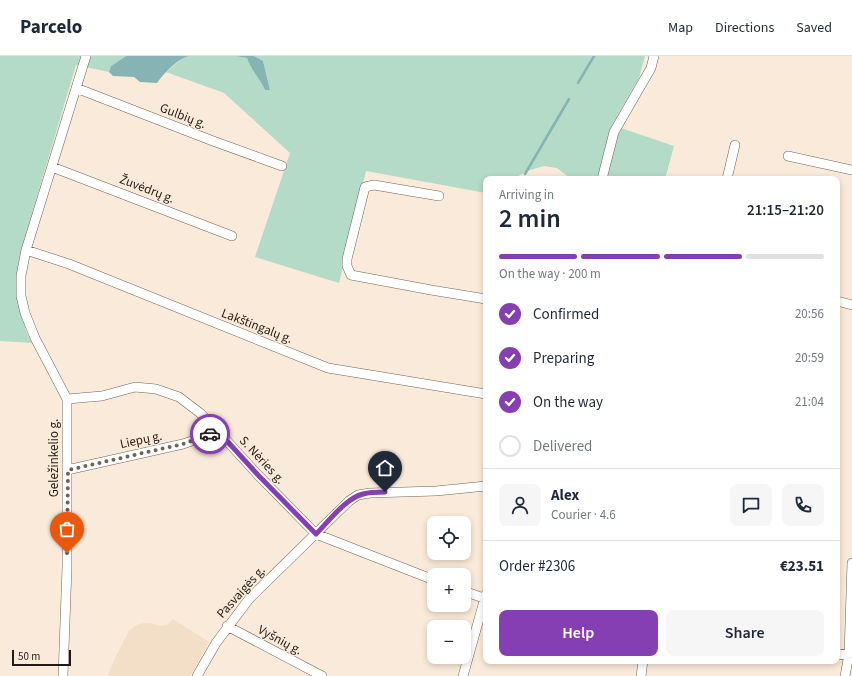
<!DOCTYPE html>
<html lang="en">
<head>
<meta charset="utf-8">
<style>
	:root { --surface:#fff; --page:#f6f6f7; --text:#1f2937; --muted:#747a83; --line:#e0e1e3; --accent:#853fb2 }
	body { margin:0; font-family:"Source Sans 3",sans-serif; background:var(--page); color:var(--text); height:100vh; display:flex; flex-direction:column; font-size:15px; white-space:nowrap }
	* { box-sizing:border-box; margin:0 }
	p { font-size:13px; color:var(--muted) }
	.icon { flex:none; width:22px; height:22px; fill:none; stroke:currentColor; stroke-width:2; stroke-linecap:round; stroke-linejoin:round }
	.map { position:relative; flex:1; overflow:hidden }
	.details { position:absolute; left:483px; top:120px; width:357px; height:488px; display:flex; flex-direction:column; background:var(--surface); border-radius:8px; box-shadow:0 2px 6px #0003 }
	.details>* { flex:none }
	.tools { position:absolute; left:427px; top:460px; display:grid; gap:8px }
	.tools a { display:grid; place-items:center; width:44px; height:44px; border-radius:8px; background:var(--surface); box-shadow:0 2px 6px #0003; font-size:20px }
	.scale { position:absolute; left:12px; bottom:10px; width:59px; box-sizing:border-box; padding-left:4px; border:2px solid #211c16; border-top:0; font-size:11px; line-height:14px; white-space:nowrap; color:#211c16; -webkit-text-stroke:3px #faead9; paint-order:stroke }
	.pin { position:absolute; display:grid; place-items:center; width:34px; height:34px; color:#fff; margin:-41px -17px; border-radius:50% 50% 50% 0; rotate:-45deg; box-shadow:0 0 4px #0007 }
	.pin .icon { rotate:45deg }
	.courier { position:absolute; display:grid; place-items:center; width:40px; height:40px; margin:-20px; border:3px solid #853fb2; border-radius:50%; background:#fff; color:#222; box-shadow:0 1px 5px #0007 }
	.summary em { font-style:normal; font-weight:600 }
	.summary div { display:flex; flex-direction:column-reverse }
	.summary { display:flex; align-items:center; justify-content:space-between; height:68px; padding:0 16px }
	h1 { font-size:26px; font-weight:600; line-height:30px }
	.bar { display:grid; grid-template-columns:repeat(4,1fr); gap:6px 4px; align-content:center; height:48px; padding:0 16px }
	.bar i { height:5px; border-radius:3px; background:var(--line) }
	.bar .selected { background:var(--accent) }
	.bar p { grid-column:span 4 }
	.line { display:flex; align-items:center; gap:10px; padding:0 16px; border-top:1px solid var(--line) }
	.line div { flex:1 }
	.round { display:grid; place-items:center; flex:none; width:42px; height:42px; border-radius:8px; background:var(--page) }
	ol { padding:0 16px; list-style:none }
	li { display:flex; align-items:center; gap:12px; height:44px }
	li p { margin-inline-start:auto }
	li .icon { padding:4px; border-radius:50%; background:var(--accent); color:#fff; stroke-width:4 }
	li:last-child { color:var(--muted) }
	li i { width:22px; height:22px; border:2px solid var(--line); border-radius:50% }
	.action { display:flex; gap:8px; margin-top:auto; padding:8px 16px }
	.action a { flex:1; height:46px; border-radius:8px; background:var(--accent); color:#fff; font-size:16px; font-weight:600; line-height:46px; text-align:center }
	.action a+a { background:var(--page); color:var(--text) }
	header { display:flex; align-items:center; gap:24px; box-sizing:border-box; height:56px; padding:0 20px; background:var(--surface); border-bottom:1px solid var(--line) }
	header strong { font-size:19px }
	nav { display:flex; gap:22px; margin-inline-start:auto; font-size:14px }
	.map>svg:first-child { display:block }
	.built { fill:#f3dec7 }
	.green { fill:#b4dbc7 }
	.water { fill:#86b4b5 }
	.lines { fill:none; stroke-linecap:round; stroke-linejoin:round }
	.stream { stroke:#86b4b5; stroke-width:2.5 }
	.street-casing { stroke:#716456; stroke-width:10 }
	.street { stroke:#fff; stroke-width:9 }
	.done { stroke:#6d645a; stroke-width:4; stroke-dasharray:0 7.2 }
	.route { stroke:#853fb2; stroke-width:5 }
	.labels { text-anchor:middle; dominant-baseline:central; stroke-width:3; stroke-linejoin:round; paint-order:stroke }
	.street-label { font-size:13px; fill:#211c16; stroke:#faead9 }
</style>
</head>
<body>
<header>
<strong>Parcelo</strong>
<nav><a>Map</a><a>Directions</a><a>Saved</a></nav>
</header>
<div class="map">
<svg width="852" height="620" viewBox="0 0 852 620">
	<rect width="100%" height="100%" fill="#faead9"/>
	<path class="built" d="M173,563L209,586L190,620H108L114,604L129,575L135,570L143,567H149L161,570L167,569Z"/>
	<path class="green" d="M0,0H126L111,10L109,16L76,9L24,184L17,215L18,242L26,275L32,287L0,285Z
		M189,0H235L247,2C251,13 260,23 265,34H270L263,5L254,0H645L639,22L612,69L674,90L665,123H571L557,112L544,110L527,115L513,123H486V137L366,115L339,227L255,201L290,97L224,37L166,16L183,2Z"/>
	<path class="water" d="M126,0H189C176,4 165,16 157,27L140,26L134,21L113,20L109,16L111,10Z
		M235,0H254L263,5L270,34H265C260,23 251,14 247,2Z"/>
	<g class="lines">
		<path class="stream" d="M578,27L594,0
			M525,118L569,43"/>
		<defs>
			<path id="street" d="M76,32L213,85L282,110
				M788,100L852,114
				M52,111L232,180
				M602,123L614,76L651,12L654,0
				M727,123L735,89
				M439,140L374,129L365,131L347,203V210L351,219L431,234L486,243
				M26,194L69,208L328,312L486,338
				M837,245L852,249
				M67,343L102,340L135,331L156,333L179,341L200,357L217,374L258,419L316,478L434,524
				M67,414L183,388L206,380L217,374
				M464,535L486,543
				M227,570L322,620
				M837,599L852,597
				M63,620L67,511V343L35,282L25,257L21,240V220L26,194L86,0
				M197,620L216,587L249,543L349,445L358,439L370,437L436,435L486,430
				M463,620L486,538
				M641,620L643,605
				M845,620L849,598L852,507"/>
		</defs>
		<use href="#street" class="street-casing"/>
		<use href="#street" class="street"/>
	</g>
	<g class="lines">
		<path class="done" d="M67,497L68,414L183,388L210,378"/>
		<path class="route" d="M210,378L217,374L258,419L316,478C328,466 346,442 363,438C370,436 378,436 385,436"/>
	</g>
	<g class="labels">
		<g class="street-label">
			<text transform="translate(183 60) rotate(21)">Gulbių g.</text>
			<text transform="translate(147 133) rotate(21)">Žuvėdrų g.</text>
			<text transform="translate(257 270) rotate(21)">Lakštingalų g.</text>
			<text transform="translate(141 384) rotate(-12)">Liepų g.</text>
			<text transform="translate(54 402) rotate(-90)">Geležinkelio g.</text>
			<text transform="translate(262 404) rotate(47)">S. Nėries g.</text>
			<text transform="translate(241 536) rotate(-48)">Pasvaigės g.</text>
			<text transform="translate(280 584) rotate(28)">Vyšnių g.</text>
		</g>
	</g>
</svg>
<div class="tools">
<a><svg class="icon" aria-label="locate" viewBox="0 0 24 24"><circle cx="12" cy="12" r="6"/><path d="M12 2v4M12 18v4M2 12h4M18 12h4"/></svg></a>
<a>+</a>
<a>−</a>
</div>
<div class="scale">50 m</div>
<div class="pin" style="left:67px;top:497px;background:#ea580c"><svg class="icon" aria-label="bag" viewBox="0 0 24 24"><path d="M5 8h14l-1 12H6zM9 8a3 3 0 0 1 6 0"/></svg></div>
<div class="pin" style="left:385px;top:436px;background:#1f2937"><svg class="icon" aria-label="home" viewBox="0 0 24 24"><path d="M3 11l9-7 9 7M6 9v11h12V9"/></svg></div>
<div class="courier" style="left:210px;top:378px"><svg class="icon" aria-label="car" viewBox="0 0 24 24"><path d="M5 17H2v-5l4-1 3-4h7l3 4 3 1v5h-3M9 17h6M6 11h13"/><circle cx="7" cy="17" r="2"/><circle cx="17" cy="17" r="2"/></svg></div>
<section class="details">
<div class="summary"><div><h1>2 min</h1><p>Arriving in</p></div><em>21:15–21:20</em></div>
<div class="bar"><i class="selected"></i><i class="selected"></i><i class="selected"></i><i></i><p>On the way · 200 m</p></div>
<ol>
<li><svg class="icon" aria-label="check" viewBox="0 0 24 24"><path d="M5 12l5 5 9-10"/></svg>Confirmed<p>20:56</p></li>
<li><svg class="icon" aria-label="check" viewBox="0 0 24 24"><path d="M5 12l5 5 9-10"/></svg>Preparing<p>20:59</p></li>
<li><svg class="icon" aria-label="check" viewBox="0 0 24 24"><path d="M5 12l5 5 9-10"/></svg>On the way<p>21:04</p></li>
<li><i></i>Delivered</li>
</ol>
<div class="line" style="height:72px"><a class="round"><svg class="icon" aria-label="person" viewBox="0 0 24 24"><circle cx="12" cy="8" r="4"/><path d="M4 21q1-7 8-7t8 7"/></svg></a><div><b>Alex</b><p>Courier · 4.6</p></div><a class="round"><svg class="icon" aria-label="chat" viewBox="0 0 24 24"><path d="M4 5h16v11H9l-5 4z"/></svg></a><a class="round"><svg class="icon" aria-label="phone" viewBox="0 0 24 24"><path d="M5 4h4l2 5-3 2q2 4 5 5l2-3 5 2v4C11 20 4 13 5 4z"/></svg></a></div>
<div class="line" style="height:52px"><div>Order #2306</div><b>€23.51</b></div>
<div class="action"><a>Help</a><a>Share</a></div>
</section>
</div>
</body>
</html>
